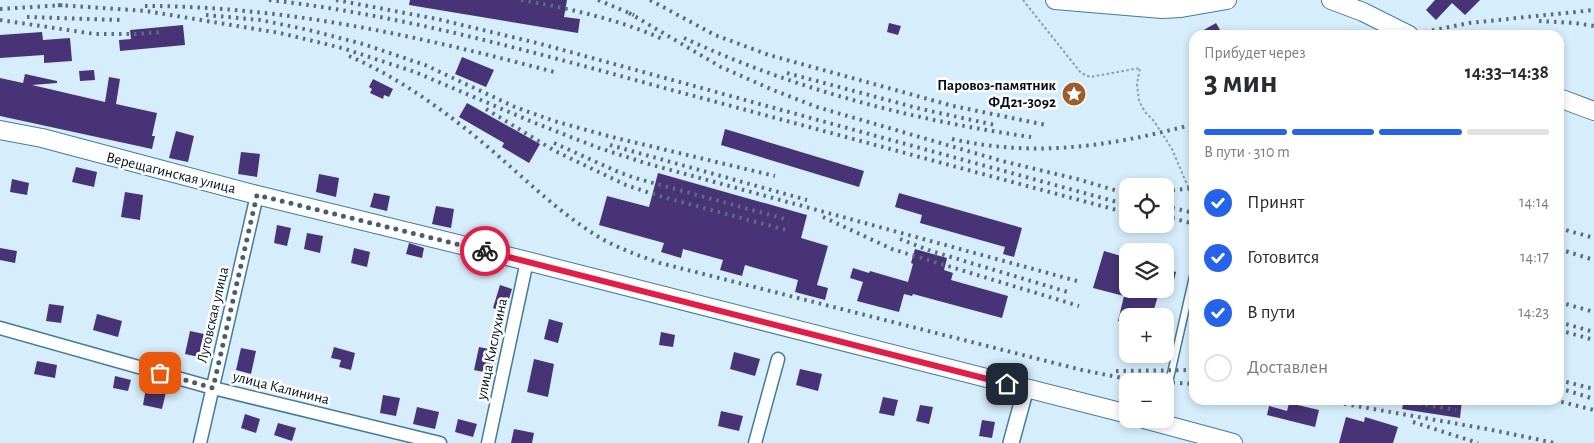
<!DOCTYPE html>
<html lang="ru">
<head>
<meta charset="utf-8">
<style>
	:root { --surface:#fff; --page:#f2f2f3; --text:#2b2b33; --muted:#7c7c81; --line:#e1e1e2; --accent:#2563eb }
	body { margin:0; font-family:"Alegreya Sans",sans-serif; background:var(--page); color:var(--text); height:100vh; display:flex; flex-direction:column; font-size:19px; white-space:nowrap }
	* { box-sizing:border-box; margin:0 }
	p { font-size:16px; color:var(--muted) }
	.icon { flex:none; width:28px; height:28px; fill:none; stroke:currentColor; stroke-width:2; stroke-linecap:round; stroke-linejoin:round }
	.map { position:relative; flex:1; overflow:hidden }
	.drawer { position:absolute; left:1189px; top:30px; width:375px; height:375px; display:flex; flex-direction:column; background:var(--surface); border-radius:15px; box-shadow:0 2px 8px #0003 }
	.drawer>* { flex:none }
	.fabs { position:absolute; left:1119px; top:178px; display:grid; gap:10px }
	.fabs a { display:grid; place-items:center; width:55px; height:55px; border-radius:10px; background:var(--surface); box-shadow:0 2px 8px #0003; font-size:25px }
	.pin { position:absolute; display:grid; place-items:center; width:42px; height:42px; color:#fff; margin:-21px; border-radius:10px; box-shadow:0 2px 8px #0006 }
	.courier { position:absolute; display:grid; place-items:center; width:50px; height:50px; margin:-25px; border:4px solid #e11d48; border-radius:50%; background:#fff; color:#222; box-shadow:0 1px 6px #0007 }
	.headline em { font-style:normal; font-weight:700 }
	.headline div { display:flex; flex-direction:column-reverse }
	.headline { display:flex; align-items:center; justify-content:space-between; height:85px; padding:0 15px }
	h1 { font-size:32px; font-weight:700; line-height:38px }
	.bar { display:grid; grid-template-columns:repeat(4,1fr); gap:8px 5px; align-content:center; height:60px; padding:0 15px }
	.bar i { height:6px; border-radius:4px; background:var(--line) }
	.bar .current { background:var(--accent) }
	.bar p { grid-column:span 4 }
	ol { padding:0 15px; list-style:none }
	li { display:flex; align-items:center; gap:15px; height:55px }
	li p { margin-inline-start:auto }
	li .icon { padding:5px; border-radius:50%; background:var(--accent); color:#fff; stroke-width:4 }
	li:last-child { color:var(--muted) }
	li i { width:28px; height:28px; border:2px solid var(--line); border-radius:50% }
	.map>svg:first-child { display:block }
	.building { fill:#473376 }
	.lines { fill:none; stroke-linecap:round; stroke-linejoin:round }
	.service-casing { stroke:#437c9b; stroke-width:9 }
	.minor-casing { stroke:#437c9b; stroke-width:15 }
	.tertiary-casing { stroke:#437c9b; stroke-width:18 }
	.secondary-casing { stroke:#437c9b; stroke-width:20 }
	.path { stroke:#899daa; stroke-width:2; stroke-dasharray:2.5 2.5; stroke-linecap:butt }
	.service { stroke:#fff; stroke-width:6 }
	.minor { stroke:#fff; stroke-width:12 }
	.tertiary { stroke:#fff; stroke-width:15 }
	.secondary { stroke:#fff; stroke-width:18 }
	.rail { stroke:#5b6d7a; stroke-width:4; stroke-dasharray:2.5 5; stroke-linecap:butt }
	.done { stroke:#4b5d69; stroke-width:5; stroke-dasharray:0 9 }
	.route { stroke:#e11d48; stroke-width:6 }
	.labels { text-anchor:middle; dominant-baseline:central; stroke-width:5; stroke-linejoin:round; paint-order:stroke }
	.poi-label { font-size:15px; font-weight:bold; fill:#000f1a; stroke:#fff; text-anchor:end }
	.street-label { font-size:15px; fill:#000f1a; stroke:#fff }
</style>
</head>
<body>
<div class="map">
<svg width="1594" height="443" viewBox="0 0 1594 443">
	<rect width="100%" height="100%" fill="#d6edfb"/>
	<path class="building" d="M410,0H567L564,17L580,19L578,33L409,5Z
		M1435,0H1480L1465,15L1452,3L1436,20L1426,10Z
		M889,23L901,26L898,35L887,32Z
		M1216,23L1223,35H1195Z
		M183,25L185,45L120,51L119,40L131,39L130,30Z
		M42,32L43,40L70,38L72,61L44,63V55L0,58V35Z
		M462,57L494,70L486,87L455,74Z
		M94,70L95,80L80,81L79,71Z
		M25,74L57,81V83L32,85L105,102L109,77L120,79L116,104L157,113L152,136H155L152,149L0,116V78L23,83Z
		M373,79L393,89L389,97L384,95L383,99L370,93L372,89L369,87Z
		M467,103L540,144L529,163L502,147L504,143L459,117Z
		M725,129L864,171L859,187L721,145Z
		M176,131L194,136L188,162L169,158Z
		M241,152L260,154L257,177L238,174Z
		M76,167L97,172L94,187L72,182Z
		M658,173L807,215L801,238L828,246L817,285L828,288L825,300L795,292L798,280L745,265L742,276L720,270L723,260L683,249L681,258L661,252L664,243L599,225L607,196L649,207Z
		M319,174L339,178L336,197L316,192Z
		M12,179L29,183L27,195L10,192Z
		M125,192L143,195L140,220L121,217Z
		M374,193L390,196L387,211L370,207Z
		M899,193L1022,228L1014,257L1003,254L1005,247L920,223L922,215L895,207Z
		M436,206L454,209L451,228L432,224Z
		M277,225L291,228L287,246L274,243Z
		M307,233L323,236L320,253L304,249Z
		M409,243L424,248L422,258L406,254Z
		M0,248L17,251L15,263L0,260Z
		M354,248L370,252L367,267L351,263Z
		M915,249L947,258L944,270L953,273L951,280L1008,296L1002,318L913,294L912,296L904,294L899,312L857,301L863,282L850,278L853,268L869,273L870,271L908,282L913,264L911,263Z
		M1104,251L1128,258V289H1160L1152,316H1128L1127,324L1118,321L1124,296L1093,288Z
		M1167,269L1176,272L1174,280L1165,278Z
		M500,285L512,289L505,312L493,308Z
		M49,304L64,306L61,323L46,321Z
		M97,314L122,321L118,337L93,330Z
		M549,319L563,323L558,343L544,339Z
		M190,331L204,334L199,357L185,354Z
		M661,332L675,335L673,347L659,345Z
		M334,347L355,353L351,370L339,367L341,360L331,358Z
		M479,347L498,351L493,374L474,370Z
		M241,348L256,351L251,374L236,370Z
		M734,352L760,359L755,376L730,369Z
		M534,359L554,364L548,397L527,392Z
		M37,361L57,365L55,378L34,374Z
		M800,369L822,374L818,391L796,385Z
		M115,376L131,380L128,391L113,388Z
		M146,388L166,392L162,409L143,405Z
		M383,395L400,398L396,416L380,413Z
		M883,397L898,400L894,416L879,413Z
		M1404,400H1462L1460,418L1402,409Z
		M1289,403L1319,410L1315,427L1267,415L1269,406L1287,411Z
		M920,405L933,407L929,424L916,421Z
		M417,407L439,412L435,429L413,424Z
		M721,411L743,416L739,431L718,426Z
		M245,414L260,419L256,433L241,428Z
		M1346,417L1364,422L1365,417L1398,427L1393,443H1339Z
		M458,419L477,424L473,437L455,432Z
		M982,420L995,422L992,438L979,436Z
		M278,423L296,428L292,441L274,435Z
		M514,429L534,433L532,443H511Z"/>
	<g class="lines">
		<defs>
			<path id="service" d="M1165,400L1194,272"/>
			<path id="minor" d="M0,328L213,388L440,443
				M200,443L257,195
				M488,443L527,261
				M755,443L778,359"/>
			<path id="tertiary" d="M1011,443L1026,388"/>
			<path id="secondary" d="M1055,0L1162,9L1181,8L1227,0
				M1331,0L1363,12L1409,35
				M1559,98L1594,111
				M0,130L42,138L257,195L527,261L1128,414
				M1144,419L1233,443"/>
		</defs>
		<use href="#service" class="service-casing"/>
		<use href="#minor" class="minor-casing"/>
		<use href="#tertiary" class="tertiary-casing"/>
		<use href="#secondary" class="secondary-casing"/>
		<path class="path" d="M1023,0L1081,73L1090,77L1140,68L1137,84L1139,101L1145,112L1154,121L1172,149L1194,201"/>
		<use href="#service" class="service"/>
		<use href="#minor" class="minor"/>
		<use href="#tertiary" class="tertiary"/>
		<use href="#secondary" class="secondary"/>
		<path class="rail" d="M269,0C405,15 536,53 668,89C821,130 974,172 1128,213
			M336,0L437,19L541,44L1128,205
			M521,0C571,9 618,19 665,40
			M598,0L634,15
			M650,0L715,35L769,55L953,106L1046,125
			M58,5L146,11L280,33L342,48L415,72L535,123L599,148L645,163L1077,281
			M145,6C286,6 423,37 558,73
			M0,9L65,5
			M629,13L721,67L773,90L817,107L1002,161L1077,179L1128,194
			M206,15L260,20L309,30L363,44L425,65L515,107L554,121L612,137L775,176
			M27,17L121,20
			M0,20L95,34H136L162,32
			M1539,21L1575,23L1594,26
			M1410,35L1469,23L1594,10
			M684,38C794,89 911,120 1031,137
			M349,56C400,78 446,112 488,147C523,177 556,210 594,234C614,247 637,255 660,263L1082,370L1122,378L1165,381
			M787,73L921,109L995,125
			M486,109L555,151L626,185L659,196L786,230
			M952,139C1035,158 1113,146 1194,124
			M554,143L616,171L635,178L789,220
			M610,145L807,200
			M1165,191L1194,188
			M1165,206L1194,213
			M1165,216L1194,224
			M823,217L892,249L1079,306
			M1559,228L1594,238
			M900,239L931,251L1071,293
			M1559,249L1594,260
			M1559,302L1594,312
			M1559,322L1594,332
			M1559,330L1594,340
			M1116,371L1194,370
			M1559,380L1594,389
			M1165,382L1194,384
			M1559,388L1594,399
			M1322,400L1487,429L1555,443
			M1396,400L1456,410
			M1554,400L1594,410
			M1413,422L1478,443"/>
	</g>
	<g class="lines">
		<path class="done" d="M160,373L213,388L257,195L485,251"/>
		<path class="route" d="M485,251L1007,384"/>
	</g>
	<defs>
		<symbol id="sight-disc" viewBox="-11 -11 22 22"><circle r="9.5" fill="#a05d2c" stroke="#fff"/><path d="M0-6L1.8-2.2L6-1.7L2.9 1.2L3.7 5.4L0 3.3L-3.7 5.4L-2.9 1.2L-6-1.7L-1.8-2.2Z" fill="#fff"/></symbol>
	</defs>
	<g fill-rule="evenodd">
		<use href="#sight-disc" x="1060" y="80" width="28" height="28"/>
	</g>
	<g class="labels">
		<g class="poi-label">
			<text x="1056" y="85">Паровоз-памятник<tspan x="1056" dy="17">ФД21-3092</tspan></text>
		</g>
		<g class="street-label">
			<text transform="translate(171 173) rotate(14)">Верещагинская улица</text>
			<text transform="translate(213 315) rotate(-77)">Луговская улица</text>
			<text transform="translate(492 349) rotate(-78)">улица Кислухина</text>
			<text transform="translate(281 388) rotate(14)">улица Калинина</text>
		</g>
	</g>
</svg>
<div class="fabs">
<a><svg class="icon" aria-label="locate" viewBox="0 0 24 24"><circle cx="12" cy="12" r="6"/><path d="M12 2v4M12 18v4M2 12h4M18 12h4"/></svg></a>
<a><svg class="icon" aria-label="layers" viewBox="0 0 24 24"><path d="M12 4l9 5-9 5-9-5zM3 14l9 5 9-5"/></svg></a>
<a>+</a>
<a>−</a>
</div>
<div class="pin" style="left:160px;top:373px;background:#ea580c"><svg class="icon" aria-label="bag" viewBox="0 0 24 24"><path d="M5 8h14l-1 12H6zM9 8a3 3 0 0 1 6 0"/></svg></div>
<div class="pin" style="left:1007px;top:384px;background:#1f2937"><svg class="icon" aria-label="home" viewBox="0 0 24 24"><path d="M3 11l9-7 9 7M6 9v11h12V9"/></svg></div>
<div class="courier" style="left:485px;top:251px"><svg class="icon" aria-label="bike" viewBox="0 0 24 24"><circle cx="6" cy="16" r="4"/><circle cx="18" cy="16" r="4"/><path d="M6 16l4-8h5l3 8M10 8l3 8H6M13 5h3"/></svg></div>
<section class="drawer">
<div class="headline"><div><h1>3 мин</h1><p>Прибудет через</p></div><em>14:33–14:38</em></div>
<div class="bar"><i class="current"></i><i class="current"></i><i class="current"></i><i></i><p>В пути · 310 m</p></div>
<ol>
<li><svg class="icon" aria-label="check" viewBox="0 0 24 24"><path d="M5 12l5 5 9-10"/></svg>Принят<p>14:14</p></li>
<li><svg class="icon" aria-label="check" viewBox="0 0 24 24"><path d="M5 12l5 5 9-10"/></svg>Готовится<p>14:17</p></li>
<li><svg class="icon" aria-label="check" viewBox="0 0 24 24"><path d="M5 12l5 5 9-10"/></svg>В пути<p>14:23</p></li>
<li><i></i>Доставлен</li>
</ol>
</section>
</div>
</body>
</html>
